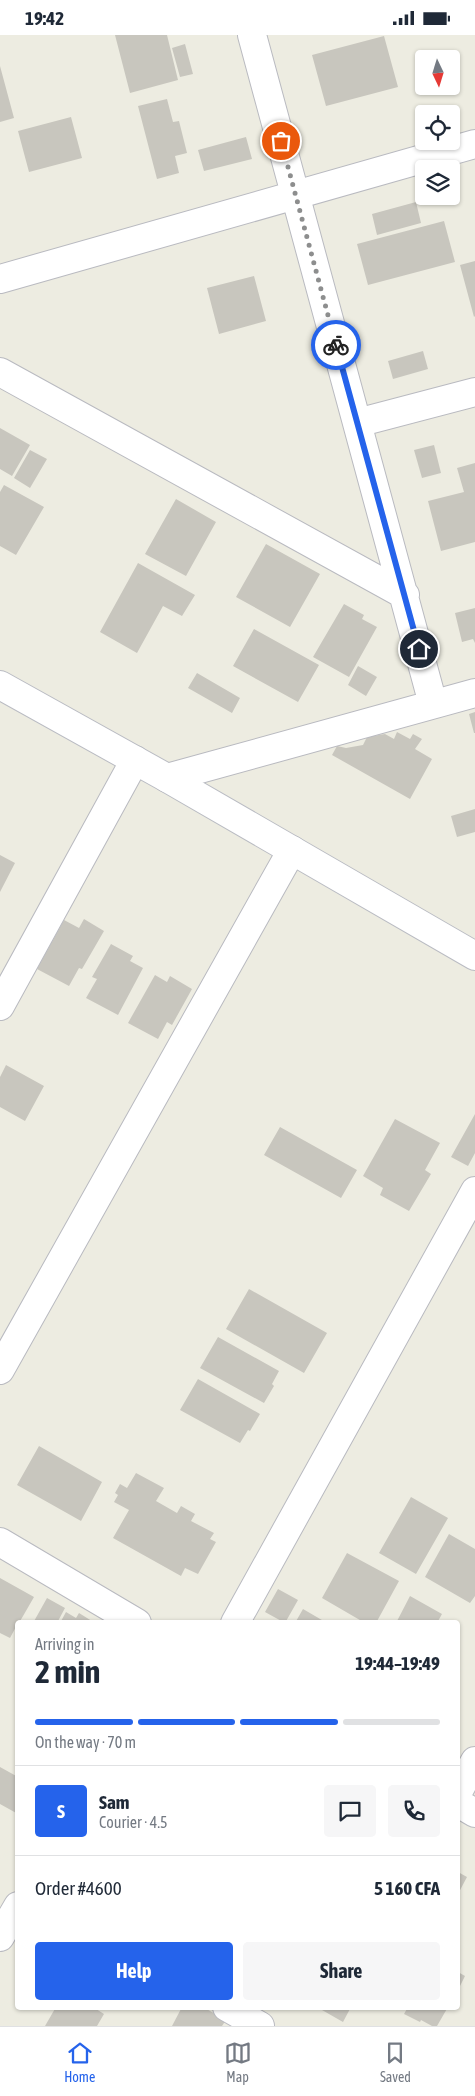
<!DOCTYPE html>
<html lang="en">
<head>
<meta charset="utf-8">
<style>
	:root { --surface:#fff; --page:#f6f6f7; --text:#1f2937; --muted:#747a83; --line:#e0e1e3; --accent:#2563eb }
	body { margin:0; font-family:"Asap Condensed",sans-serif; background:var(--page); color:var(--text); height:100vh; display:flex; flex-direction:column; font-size:19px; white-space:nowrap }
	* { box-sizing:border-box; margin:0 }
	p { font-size:16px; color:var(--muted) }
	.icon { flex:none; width:28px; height:28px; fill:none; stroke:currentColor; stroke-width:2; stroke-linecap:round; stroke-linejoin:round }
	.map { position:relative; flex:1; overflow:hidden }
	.side { position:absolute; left:15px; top:1585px; width:445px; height:390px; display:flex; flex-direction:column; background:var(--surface); border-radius:5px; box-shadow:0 1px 4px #0004 }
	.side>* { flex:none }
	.needle { width:32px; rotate:176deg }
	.controls { position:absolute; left:415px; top:15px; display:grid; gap:10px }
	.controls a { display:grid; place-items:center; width:45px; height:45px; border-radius:5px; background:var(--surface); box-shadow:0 1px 4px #0004; font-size:25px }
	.pin { position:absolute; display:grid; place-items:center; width:42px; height:42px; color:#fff; margin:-21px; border:2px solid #fff; border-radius:50%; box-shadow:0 1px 5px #0007 }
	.courier { position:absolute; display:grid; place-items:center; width:50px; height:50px; margin:-25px; border:4px solid #2563eb; border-radius:50%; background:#fff; color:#222; box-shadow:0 1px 6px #0007 }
	.overview em { font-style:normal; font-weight:700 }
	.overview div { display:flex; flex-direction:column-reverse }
	.overview { display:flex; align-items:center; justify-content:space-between; height:85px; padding:0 20px }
	h1 { font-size:32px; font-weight:700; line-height:38px }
	.bar { display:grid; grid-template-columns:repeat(4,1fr); gap:8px 5px; align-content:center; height:60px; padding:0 20px }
	.bar i { height:6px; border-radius:4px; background:var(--line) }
	.bar .on { background:var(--accent) }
	.bar p { grid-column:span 4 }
	.line { display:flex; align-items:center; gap:12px; padding:0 20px; border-top:1px solid var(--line) }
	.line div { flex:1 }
	.round { display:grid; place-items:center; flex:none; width:52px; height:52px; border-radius:5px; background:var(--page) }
	.primary-button { display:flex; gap:10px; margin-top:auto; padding:10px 20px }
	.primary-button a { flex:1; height:58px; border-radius:5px; background:var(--accent); color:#fff; font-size:20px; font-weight:700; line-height:58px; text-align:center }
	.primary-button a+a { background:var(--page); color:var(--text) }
	.status { display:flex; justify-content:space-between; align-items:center; height:35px; padding:0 25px; background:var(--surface); direction:ltr }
	.status svg { height:14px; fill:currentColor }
	.tabs { display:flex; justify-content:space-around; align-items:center; height:70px; border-top:1px solid var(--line); background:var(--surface); font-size:14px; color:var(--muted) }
	.tabs a { display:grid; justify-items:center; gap:2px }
	.tabs .on { color:var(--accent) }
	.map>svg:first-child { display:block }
	.building { fill:#c8c6be }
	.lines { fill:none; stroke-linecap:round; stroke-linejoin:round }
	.street-casing { stroke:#b9bac0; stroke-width:30 }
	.secondary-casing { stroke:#babcc3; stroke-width:30 }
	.street { stroke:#fff; stroke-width:28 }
	.secondary { stroke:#fff; stroke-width:28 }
	.done { stroke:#8d8e8e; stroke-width:5; stroke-dasharray:0 9 }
	.route { stroke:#2563eb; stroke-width:6 }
</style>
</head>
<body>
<div class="status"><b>19:42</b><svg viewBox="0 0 49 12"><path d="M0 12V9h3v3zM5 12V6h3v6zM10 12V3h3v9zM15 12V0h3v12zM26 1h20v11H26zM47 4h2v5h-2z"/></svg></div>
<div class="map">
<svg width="475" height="1991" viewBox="0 0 475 1991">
	<rect width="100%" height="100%" fill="#edece1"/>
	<path class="building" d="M115,0H167L178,45L130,58Z
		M384,1L398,52L326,71L312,20Z
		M185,9L193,39L180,42L172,13Z
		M0,31L14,83L0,87Z
		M167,64L173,87L179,86L187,118L175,121L179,138L157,144L138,71Z
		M71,82L82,123L29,137L18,96Z
		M246,102L252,124L204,136L198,115Z
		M416,167L421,188L377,200L372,179Z
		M444,186L455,227L368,250L357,209Z
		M475,226V281L474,282L460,230Z
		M254,241L266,286L219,299L207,253Z
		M423,316L428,334L393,344L388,326Z
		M0,393L30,410L12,441L0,434Z
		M434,410L441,438L422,443L414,415Z
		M30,415L47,424L30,453L14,443Z
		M475,428V507L441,516L428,466L464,457L457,433Z
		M4,450L44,472L16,520L0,511V457Z
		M176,464L216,487L186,541L145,519Z
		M266,509L320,539L290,592L236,562Z
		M138,528L195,560L182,581L163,571L137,618L100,597Z
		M344,569L364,580L362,584L377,592L349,642L313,622Z
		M475,573V608L473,604L462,607L455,578Z
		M254,594L319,630L298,667L233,631Z
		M358,631L377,642L366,661L348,650Z
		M197,638L240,663L232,678L188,653Z
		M475,677V698H474L469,679Z
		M397,697L410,704L413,699L422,704L415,714L432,724L410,764L332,720L337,711L346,713L363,710L367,702L385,699L394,704Z
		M475,774V797L457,802L451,781Z
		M0,820L15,828L0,857Z
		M84,884L104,896L82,934L79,933L69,951L37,934L64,885L79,893Z
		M111,909L133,921L130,926L143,933L118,980L86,963L97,944L92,942Z
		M155,940L167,947L170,941L192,954L172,990L167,987L158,1004L128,988Z
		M6,1030L44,1051L25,1086L0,1072V1042Z
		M475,1079V1118L468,1131L451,1122Z
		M395,1084L440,1108L425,1135L431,1139L409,1176L380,1160L383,1153L363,1141Z
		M280,1092L357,1135L341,1163L264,1120Z
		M249,1254L327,1298L304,1338L226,1294Z
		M218,1302L279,1336L272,1349L274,1351L264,1368L200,1333Z
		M198,1344L260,1379L250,1396L248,1395L240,1408L180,1375Z
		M39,1411L102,1447L81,1486L17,1450Z
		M136,1438L164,1453L156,1466L177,1478L181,1471L195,1479L191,1486L214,1498L210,1504L216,1507L198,1539L185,1533L181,1541L113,1503L129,1475L114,1467L118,1460L115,1458L120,1449L127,1453Z
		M411,1462L448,1483L416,1539L379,1518Z
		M449,1499L475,1514V1561L470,1568L425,1542Z
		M347,1518L399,1546L376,1588H365L322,1563Z
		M0,1543L34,1562L19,1588H18L10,1603L0,1598Z
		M278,1554L298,1565L285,1588L265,1577Z
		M410,1561L442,1579L437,1588H396Z
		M47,1563L65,1573L57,1588H33Z
		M303,1574L327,1588H295Z
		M66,1577L76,1583L79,1578L95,1588H60Z
		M0,1732L18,1742V1779L0,1769Z
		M458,1837L467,1842L458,1859Z
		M458,1937L465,1941L458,1955Z
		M56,1972H93L104,1979L97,1991H45Z
		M182,1972H203L226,1985L222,1991H172Z
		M324,1972H351L343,1987L322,1975Z
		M408,1972H448L437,1991H432L421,1985L420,1987L404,1979Z"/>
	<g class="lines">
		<defs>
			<path id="street" d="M252,0L433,669
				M0,244L475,109
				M0,337L405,560
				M357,388L475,357
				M167,743L475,658
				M0,971L135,725
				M0,1335L292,815
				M0,1507L137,1588
				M235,1588L475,1156
				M458,1757L475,1726
				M458,1768L475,1778
				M0,1902L18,1871
				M227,1972L260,1991"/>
			<path id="secondary" d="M0,650L167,743L475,921"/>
		</defs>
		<use href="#street" class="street-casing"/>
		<use href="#secondary" class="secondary-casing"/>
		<use href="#street" class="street"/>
		<use href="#secondary" class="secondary"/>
	</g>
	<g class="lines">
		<path class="done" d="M281,106L336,310"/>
		<path class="route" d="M336,310L419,614"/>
	</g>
</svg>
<div class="controls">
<a><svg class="needle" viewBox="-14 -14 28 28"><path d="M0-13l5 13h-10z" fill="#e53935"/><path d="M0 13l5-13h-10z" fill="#747a83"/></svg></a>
<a><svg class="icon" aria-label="locate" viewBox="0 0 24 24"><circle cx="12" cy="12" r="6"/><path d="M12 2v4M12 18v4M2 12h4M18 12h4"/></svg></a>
<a><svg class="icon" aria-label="layers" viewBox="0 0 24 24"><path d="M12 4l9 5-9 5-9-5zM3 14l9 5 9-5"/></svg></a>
</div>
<div class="pin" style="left:281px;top:106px;background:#ea580c"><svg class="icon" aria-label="bag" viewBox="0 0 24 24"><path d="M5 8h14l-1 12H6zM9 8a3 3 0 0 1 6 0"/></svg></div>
<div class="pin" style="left:419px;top:614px;background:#1f2937"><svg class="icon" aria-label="home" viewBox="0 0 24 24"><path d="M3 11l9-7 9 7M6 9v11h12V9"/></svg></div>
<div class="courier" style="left:336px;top:310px"><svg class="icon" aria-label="bike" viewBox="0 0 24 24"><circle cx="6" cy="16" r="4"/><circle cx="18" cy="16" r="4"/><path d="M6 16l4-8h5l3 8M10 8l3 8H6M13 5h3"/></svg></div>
<section class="side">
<div class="overview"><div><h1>2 min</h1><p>Arriving in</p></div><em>19:44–19:49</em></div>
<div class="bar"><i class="on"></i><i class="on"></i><i class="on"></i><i></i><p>On the way · 70 m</p></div>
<div class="line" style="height:90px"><b class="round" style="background:var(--accent);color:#fff">S</b><div><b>Sam</b><p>Courier · 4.5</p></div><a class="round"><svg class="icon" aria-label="chat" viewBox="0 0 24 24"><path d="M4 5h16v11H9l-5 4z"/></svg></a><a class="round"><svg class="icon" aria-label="phone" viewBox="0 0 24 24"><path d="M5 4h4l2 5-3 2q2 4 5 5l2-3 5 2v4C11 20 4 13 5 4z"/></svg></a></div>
<div class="line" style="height:65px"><div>Order #4600</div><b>5 160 CFA</b></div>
<div class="primary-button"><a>Help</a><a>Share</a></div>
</section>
</div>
<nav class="tabs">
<a class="on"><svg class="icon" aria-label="home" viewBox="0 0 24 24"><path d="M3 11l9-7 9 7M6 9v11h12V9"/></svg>Home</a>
<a><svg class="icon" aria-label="map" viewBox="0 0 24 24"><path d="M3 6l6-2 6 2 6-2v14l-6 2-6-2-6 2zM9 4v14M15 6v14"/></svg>Map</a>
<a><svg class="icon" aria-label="saved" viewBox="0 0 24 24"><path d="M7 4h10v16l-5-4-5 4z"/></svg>Saved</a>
</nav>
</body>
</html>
